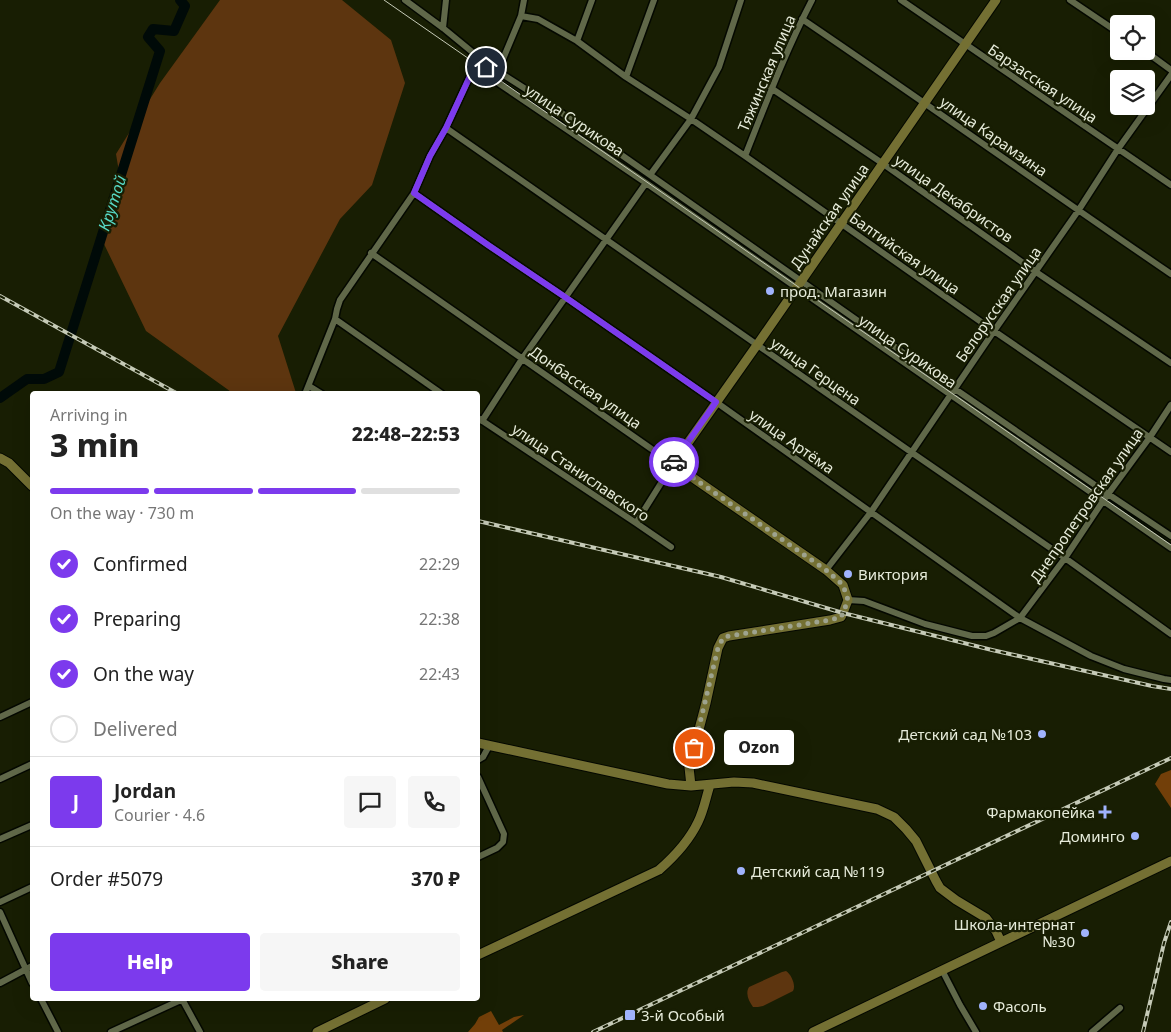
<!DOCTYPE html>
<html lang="en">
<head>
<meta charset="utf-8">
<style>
	:root { --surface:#fff; --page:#f6f6f6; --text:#222; --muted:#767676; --line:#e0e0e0; --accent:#7c3aed }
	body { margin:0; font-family:"Noto Sans",sans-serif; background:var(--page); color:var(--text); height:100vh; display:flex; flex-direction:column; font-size:19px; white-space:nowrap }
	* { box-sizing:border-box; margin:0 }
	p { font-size:16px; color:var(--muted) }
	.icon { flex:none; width:28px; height:28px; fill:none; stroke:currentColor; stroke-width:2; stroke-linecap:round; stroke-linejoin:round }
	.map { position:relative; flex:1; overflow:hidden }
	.details { position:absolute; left:30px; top:391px; width:450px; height:610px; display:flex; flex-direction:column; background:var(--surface); border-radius:5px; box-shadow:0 5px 20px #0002 }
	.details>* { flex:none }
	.buttons { position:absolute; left:1110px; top:15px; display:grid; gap:10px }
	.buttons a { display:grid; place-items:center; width:45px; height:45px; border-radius:5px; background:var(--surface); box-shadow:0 5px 20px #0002; font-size:25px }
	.pin { position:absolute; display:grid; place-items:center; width:42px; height:42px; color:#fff; margin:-21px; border:2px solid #fff; border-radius:50%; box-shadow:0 1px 5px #0007 }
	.courier { position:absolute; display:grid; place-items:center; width:50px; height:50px; margin:-25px; border:4px solid #7c3aed; border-radius:50%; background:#fff; color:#222; box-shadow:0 1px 6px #0007 }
	.bubble { position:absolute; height:35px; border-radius:5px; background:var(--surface); box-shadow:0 5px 20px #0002; font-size:16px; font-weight:800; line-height:35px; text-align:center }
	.summary em { font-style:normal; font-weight:800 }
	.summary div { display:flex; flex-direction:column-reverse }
	.summary { display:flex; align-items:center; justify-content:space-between; height:85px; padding:0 20px }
	h1 { font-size:32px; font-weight:800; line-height:38px }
	.bar { display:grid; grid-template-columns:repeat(4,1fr); gap:8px 5px; align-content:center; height:60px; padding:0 20px }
	.bar i { height:6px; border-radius:4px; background:var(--line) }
	.bar .selected { background:var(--accent) }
	.bar p { grid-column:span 4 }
	.line { display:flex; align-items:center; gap:12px; padding:0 20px; border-top:1px solid var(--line) }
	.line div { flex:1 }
	.round { display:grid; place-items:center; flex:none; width:52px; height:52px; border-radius:5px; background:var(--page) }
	ol { padding:0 20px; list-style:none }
	li { display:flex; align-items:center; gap:15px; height:55px }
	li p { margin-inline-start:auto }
	li .icon { padding:5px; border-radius:50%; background:var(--accent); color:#fff; stroke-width:4 }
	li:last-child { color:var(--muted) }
	li i { width:28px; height:28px; border:2px solid var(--line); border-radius:50% }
	.action { display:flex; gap:10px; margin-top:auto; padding:10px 20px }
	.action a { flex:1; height:58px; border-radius:5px; background:var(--accent); color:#fff; font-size:20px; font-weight:800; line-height:58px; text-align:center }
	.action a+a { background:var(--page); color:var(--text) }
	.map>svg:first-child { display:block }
	.green { fill:#5d350f }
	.forest { fill:#723f09 }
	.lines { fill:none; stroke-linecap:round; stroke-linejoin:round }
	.river { stroke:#000a08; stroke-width:10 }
	.street-casing { stroke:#040800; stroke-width:9 }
	.secondary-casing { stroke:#040800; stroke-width:11 }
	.street { stroke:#606849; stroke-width:6 }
	.secondary { stroke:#747033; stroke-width:9 }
	.tram { stroke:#c5cab7; stroke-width:1 }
	.rail-casing { stroke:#c5cab7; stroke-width:4 }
	.rail { stroke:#181e03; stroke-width:2; stroke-dasharray:5.5; stroke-linecap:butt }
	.done { stroke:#9ea38f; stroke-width:5; stroke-dasharray:0 9 }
	.route { stroke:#7c3aed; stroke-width:6 }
	.poi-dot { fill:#a0b3fd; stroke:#181e03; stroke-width:2 }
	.labels { text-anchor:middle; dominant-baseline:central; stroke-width:4.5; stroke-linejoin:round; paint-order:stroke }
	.street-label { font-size:15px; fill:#e6ebda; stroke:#181e03 }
	.poi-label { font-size:15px; fill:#e6ebda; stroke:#181e03; text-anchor:start }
	.water-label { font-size:16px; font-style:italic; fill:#57d9c5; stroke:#181e03 }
</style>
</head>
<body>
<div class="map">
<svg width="1171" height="1032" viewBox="0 0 1171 1032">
	<rect width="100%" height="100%" fill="#181e03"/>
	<path class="green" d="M220,0H342L391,40L405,83L372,185L340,219L278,336L296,393L294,394H234L146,331L104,244L119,172L116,154L160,83Z
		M786,971C792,975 796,986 793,991L763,1006L758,1007H753C749,1001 745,994 749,987L782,972Z"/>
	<path class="forest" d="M1171,770V808L1155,784L1161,774Z
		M491,1011L499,1025L514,1017L524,1015L502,1030L503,1032H468L475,1024L479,1017Z"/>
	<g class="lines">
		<path class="river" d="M0,398L27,379H44L59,372L160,51L148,37L153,29L174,31L185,6L180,0"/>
		<defs>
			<path id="street" d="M405,0L443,28L488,65L546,102L955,389L1108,494L1171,536
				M901,0L1171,185
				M1070,0L1119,33
				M521,16L538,19L577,41L626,77L691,119L745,156L994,331L1171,452
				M802,19C926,103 1048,190 1171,274
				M443,28L446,0
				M577,41L592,0
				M1145,51L1171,70
				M498,71L521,16L524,0
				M482,72L646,183L1171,548
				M626,77L654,0
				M771,88L882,163L1036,272L1171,363
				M446,128L911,452L1065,558L1171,634
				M745,156C766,103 786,50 812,0
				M650,175L691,119L719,67L741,0
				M414,193L488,245L565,297L716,402L1020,618L1091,656L1124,669L1164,679L1171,680
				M371,253L673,464L636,523
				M335,319L442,394
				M309,386L322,394
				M305,394L335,319L337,309L340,300L414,193L430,156L446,128L471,74L482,72L484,70
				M478,418L636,523L671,547
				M482,421L522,359L646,183
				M826,570L871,512L994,331L1078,211L1118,149L1171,75
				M848,600L864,601L925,624L972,636H986L994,633L1020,618L1065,558L1103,501L1150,437L1171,405
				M0,717L32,702
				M478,760L483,757L489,746
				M478,777L504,834L503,842L497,848L478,857
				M0,779L32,764
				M0,839L32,825
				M0,902L32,887
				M0,912L32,983
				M942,970L960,1005L976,1032
				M0,983L32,966
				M41,999L58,1032
				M182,999L200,1032
				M111,1032L183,999
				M1092,1032L1120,1008"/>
			<path id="secondary" d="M0,458L9,463L32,486
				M478,743L668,784L691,786L734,782L753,783L877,809L894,817L906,829L916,841L936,881L940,888L956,900L986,918L996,931L1001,942
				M691,786L689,767L706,703L718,648L723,638L729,636L830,620L841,617L843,613L848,600L843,585L826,570L673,464L757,345L996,0
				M478,955L659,870C675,856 689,841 698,822C704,810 706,797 710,785
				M317,1032L385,999
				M813,1032L1171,861"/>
		</defs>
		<use href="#street" class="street-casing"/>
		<use href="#secondary" class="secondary-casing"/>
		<use href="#street" class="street"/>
		<use href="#secondary" class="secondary"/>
		<path class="tram" d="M384,0L1171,545"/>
		<defs>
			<path id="rail" d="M0,296L178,394
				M478,521L721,577L843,613L992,650L1152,686L1171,689
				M593,1032L1171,758
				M1143,1032L1164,943L1171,922"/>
		</defs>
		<use href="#rail" class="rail-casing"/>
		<use href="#rail" class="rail"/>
	</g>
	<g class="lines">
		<path class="done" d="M674,462L673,464L826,570L843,585L848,600L843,613L841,617L830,620L729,636L723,638L718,648L694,748"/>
		<path class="route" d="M486,67L482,72L471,74L446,128L430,156L414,193L488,245L565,297L716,402L674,462"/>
	</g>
	<g class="poi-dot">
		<circle cx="770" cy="291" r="5"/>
		<circle cx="848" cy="574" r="5"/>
		<circle cx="1042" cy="734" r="5"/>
		<path d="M1102.5 804.5h5v5h5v5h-5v5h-5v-5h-5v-5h5z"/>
		<circle cx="1135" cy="836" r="5"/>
		<circle cx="741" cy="871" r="5"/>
		<circle cx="1085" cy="933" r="5"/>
		<circle cx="983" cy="1006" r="5"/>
		<rect x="624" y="1009" width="12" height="12" rx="2.5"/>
	</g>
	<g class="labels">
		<g class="street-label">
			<text transform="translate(766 73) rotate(-67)">Тяжинская улица</text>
			<text transform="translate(1043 83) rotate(34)">Барзасская улица</text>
			<text transform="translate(575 120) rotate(34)">улица Сурикова</text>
			<text transform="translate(994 136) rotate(35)">улица Карамзина</text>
			<text transform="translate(954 198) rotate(35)">улица Декабристов</text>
			<text transform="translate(829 216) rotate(-55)">Дунайская улица</text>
			<text transform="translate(905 253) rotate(35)">Балтийская улица</text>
			<text transform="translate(998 304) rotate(-55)">Белорусская улица</text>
			<text transform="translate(908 351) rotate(35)">улица Сурикова</text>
			<text transform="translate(816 371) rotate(35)">улица Герцена</text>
			<text transform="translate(586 387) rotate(35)">Донбасская улица</text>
			<text transform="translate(792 441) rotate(35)">улица Артёма</text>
			<text transform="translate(581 472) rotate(34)">улица Станиславского</text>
			<text transform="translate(1086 505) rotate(-55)">Днепропетровская улица</text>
		</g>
		<g class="poi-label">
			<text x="780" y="291">прод. Магазин</text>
			<text x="858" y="574">Виктория</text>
			<text x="1032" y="734" text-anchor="end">Детский сад №103</text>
			<text x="1095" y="812" text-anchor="end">Фармакопейка</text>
			<text x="1125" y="836" text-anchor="end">Доминго</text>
			<text x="751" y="871">Детский сад №119</text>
			<text x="1075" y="924" text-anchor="end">Школа-интернат<tspan x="1075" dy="17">№30</tspan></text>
			<text x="993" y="1006">Фасоль</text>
			<text x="641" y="1015">3-й Особый</text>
		</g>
		<g class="water-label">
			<text transform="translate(112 203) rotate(-72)">Крутой</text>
		</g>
	</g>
</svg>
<div class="buttons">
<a><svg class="icon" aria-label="locate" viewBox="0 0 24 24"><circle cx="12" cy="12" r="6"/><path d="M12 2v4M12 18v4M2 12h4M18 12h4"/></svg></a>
<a><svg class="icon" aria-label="layers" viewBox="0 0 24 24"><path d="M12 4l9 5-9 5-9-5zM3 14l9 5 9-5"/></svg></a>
</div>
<div class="pin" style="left:694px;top:748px;background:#ea580c"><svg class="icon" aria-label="bag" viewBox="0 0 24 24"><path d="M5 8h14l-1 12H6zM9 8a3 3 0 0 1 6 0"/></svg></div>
<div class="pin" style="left:486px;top:67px;background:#1f2937"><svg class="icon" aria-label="home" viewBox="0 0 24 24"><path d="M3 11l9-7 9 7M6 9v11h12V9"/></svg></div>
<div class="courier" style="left:674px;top:462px"><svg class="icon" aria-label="car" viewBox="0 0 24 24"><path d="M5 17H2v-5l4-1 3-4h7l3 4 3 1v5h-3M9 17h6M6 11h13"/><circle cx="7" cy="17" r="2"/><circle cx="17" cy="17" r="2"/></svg></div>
<div class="bubble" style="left:724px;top:730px;width:70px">Ozon</div>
<section class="details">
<div class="summary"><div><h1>3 min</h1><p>Arriving in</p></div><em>22:48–22:53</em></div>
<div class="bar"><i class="selected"></i><i class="selected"></i><i class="selected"></i><i></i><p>On the way · 730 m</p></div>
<ol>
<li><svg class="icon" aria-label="check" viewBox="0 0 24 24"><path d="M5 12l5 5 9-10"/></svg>Confirmed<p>22:29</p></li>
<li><svg class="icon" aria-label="check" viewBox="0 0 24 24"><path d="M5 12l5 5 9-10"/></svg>Preparing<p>22:38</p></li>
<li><svg class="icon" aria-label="check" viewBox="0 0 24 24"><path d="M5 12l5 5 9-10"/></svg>On the way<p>22:43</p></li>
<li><i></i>Delivered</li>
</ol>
<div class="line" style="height:90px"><b class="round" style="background:var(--accent);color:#fff">J</b><div><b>Jordan</b><p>Courier · 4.6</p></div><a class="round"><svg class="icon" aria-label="chat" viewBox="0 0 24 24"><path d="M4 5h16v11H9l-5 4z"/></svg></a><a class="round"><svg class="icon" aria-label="phone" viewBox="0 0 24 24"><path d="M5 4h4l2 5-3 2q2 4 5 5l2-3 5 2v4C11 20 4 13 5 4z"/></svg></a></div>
<div class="line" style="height:65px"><div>Order #5079</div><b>370 ₽</b></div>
<div class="action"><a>Help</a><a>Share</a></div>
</section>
</div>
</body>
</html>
